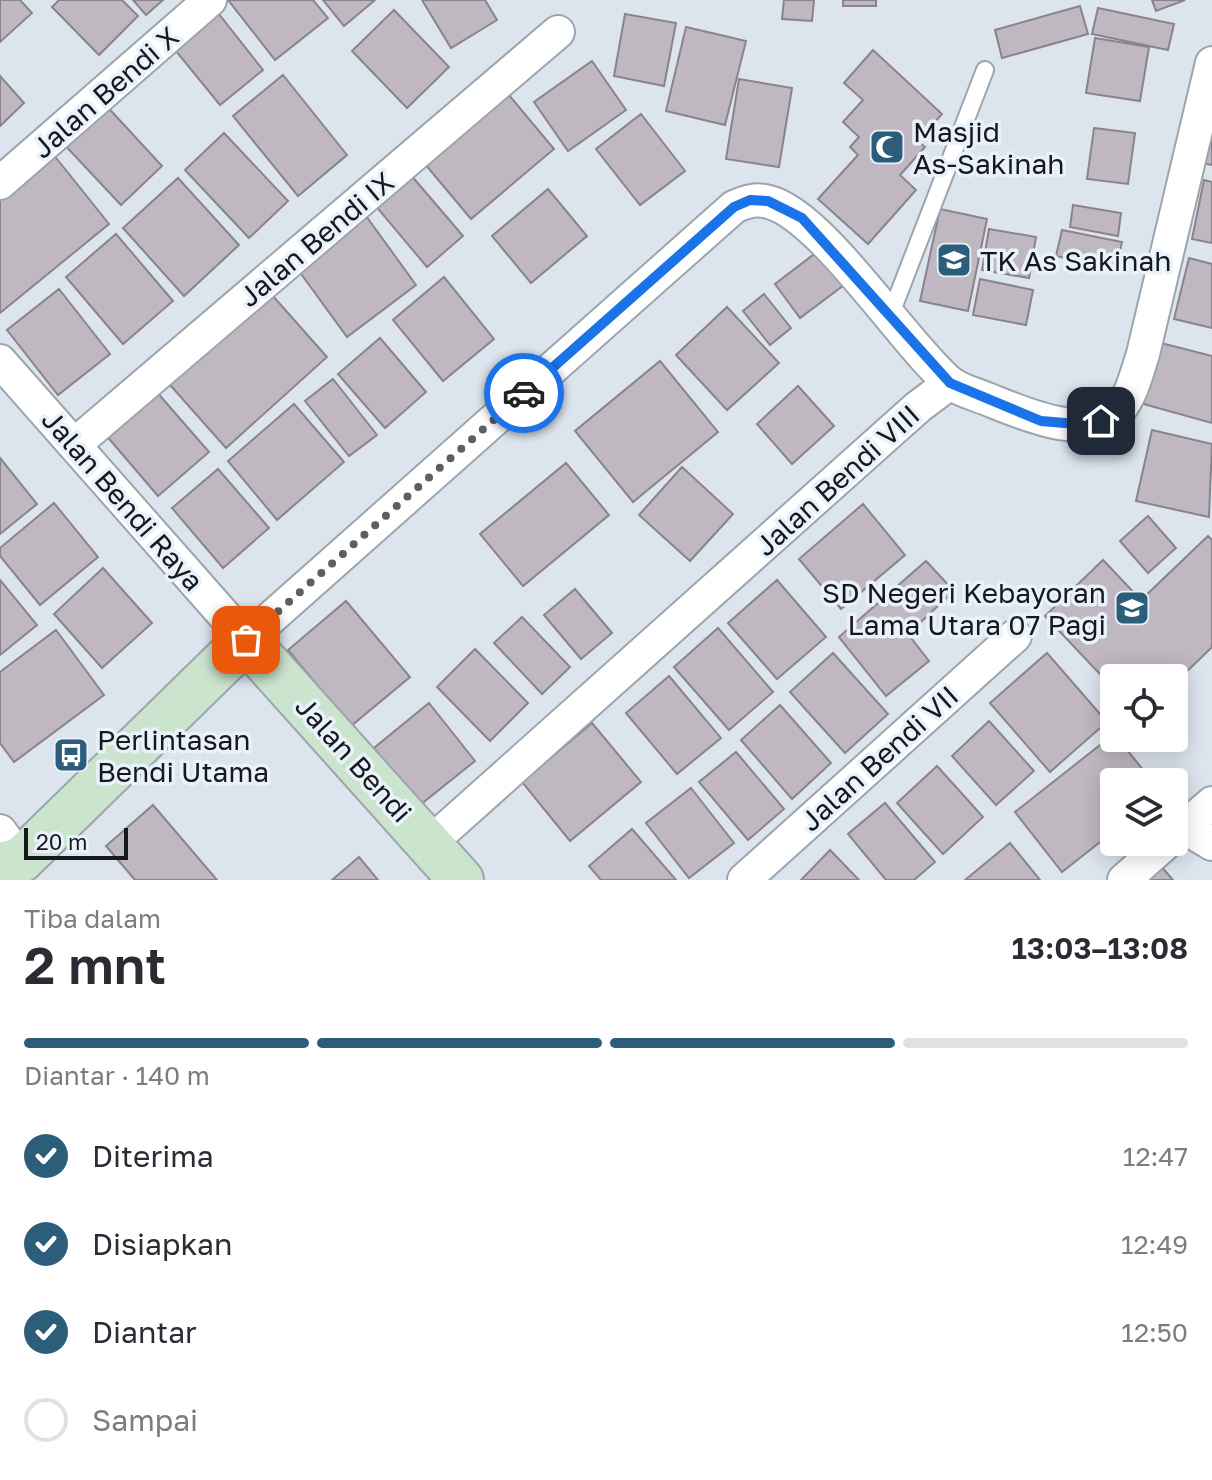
<!DOCTYPE html>
<html lang="id">
<head>
<meta charset="utf-8">
<style>
	:root { --surface:#fff; --page:#f7f7f7; --text:#2b2b33; --muted:#7c7c81; --line:#e1e1e2; --accent:#2c5e7b }
	body { margin:0; font-family:"Golos Text",sans-serif; background:var(--page); color:var(--text); height:100vh; display:flex; flex-direction:column; font-size:30px; white-space:nowrap }
	* { box-sizing:border-box; margin:0 }
	p { font-size:26px; color:var(--muted) }
	.icon { flex:none; width:44px; height:44px; fill:none; stroke:currentColor; stroke-width:2; stroke-linecap:round; stroke-linejoin:round }
	.map { position:relative; height:880px; overflow:hidden }
	.sheet { display:flex; flex-direction:column; background:var(--surface); flex:1 }
	.sheet>* { flex:none }
	.fabs { position:absolute; left:1100px; top:664px; display:grid; gap:16px }
	.fabs a { display:grid; place-items:center; width:88px; height:88px; border-radius:8px; background:var(--surface); box-shadow:0 4px 20px #0003; font-size:40px }
	.scale { position:absolute; left:24px; bottom:20px; width:104px; box-sizing:border-box; padding-left:8px; border:4px solid #16191c; border-top:0; font-size:22px; line-height:28px; white-space:nowrap; color:#16191c; -webkit-text-stroke:6px #e9f1fa; paint-order:stroke }
	.pin { position:absolute; display:grid; place-items:center; width:68px; height:68px; color:#fff; margin:-34px; border-radius:16px; box-shadow:0 4px 12px #0006 }
	.courier { position:absolute; display:grid; place-items:center; width:80px; height:80px; margin:-40px; border:6px solid #1a73e8; border-radius:50%; background:#fff; color:#222; box-shadow:0 2px 10px #0007 }
	.headline em { font-style:normal; font-weight:600 }
	.headline div { display:flex; flex-direction:column-reverse }
	.headline { display:flex; align-items:center; justify-content:space-between; height:136px; padding:0 24px }
	h1 { font-size:52px; font-weight:600; line-height:60px }
	.bar { display:grid; grid-template-columns:repeat(4,1fr); gap:12px 8px; align-content:center; height:96px; padding:0 24px }
	.bar i { height:10px; border-radius:6px; background:var(--line) }
	.bar .on { background:var(--accent) }
	.bar p { grid-column:span 4 }
	ol { padding:0 24px; list-style:none }
	li { display:flex; align-items:center; gap:24px; height:88px }
	li p { margin-inline-start:auto }
	li .icon { padding:8px; border-radius:50%; background:var(--accent); color:#fff; stroke-width:4 }
	li:last-child { color:var(--muted) }
	li i { width:44px; height:44px; border:4px solid var(--line); border-radius:50% }
	.map>svg:first-child { display:block }
	.building { fill:#c0b8c1; stroke:#8b838c; stroke-width:2 }
	.lines { fill:none; stroke-linecap:round; stroke-linejoin:round }
	.lane-casing { stroke:#9ca4ac; stroke-width:20 }
	.street-casing { stroke:#9ca4ac; stroke-width:36 }
	.secondary-casing { stroke:#9ca4ac; stroke-width:48 }
	.lane { stroke:#fff; stroke-width:16 }
	.street { stroke:#fff; stroke-width:32 }
	.secondary { stroke:#cbe4ce; stroke-width:44 }
	.done { stroke:#5b6065; stroke-width:8; stroke-dasharray:0 14.4 }
	.route { stroke:#1a73e8; stroke-width:10 }
	.labels { text-anchor:middle; dominant-baseline:central; stroke-width:7; stroke-linejoin:round; paint-order:stroke }
	.street-label { font-size:28px; fill:#16191c; stroke:#e9f1fa }
	.poi-label { font-size:28px; fill:#16191c; stroke:#e9f1fa; text-anchor:start }
</style>
</head>
<body>
<div class="map">
<svg width="1212" height="880" viewBox="0 0 1212 880">
	<rect width="100%" height="100%" fill="#dce4ed"/>
	<path class="building" d="M0,0H20L32,13L0,42Z
		M59,0H122L138,16L99,55L52,7Z
		M133,0H163L146,15Z
		M228,0H313L328,18L275,60Z
		M323,0H375L344,26Z
		M422,0H485L497,20L451,48Z
		M784,0H814L812,21L782,19Z
		M843,0H876V6H843Z
		M1152,0H1185L1156,11Z
		M1080,6L1088,34L1002,58L995,30Z
		M1098,8L1174,24L1168,50L1092,34Z
		M215,9L263,70L220,105L171,45Z
		M394,10L449,67L407,108L352,51Z
		M625,14L676,23L664,86L614,76Z
		M686,27L746,41L725,125L666,111Z
		M1095,38L1149,47L1140,101L1086,93Z
		M873,50L942,114L918,141L925,147L900,175L916,190L868,244L818,199L858,155L850,147L859,137L843,122L863,100L844,83Z
		M592,61L626,110L568,151L534,102Z
		M283,75L347,155L298,196L233,116Z
		M0,76L24,103L0,126Z
		M739,79L792,88L779,167L726,159Z
		M508,94L554,149L471,219L425,164Z
		M102,101L162,166L121,205L60,140Z
		M641,114L685,171L640,205L596,149Z
		M1212,123V165L1202,163Z
		M1094,128L1135,133L1128,184L1087,179Z
		M224,133L288,201L249,238L185,170Z
		M53,154L109,224L0,313V197Z
		M410,174L463,236L427,267L374,204Z
		M178,178L239,245L184,296L123,228Z
		M1204,180L1212,182V243L1192,239Z
		M548,189L587,236L531,283L492,236Z
		M1073,205L1121,213L1118,236L1070,227Z
		M361,209L416,285L347,337L291,260Z
		M940,209L987,219L968,311L920,301Z
		M989,229L1036,237L1029,278L982,270Z
		M1062,230L1122,242L1116,269L1056,256Z
		M116,234L173,301L123,344L66,277Z
		M822,248L848,282L800,318L775,284Z
		M1189,258L1212,264V328L1174,319Z
		M444,277L494,339L443,381L393,320Z
		M980,279L1033,290L1026,325L973,315Z
		M264,286L327,357L226,448L163,377Z
		M59,289L110,354L58,395L7,330Z
		M764,294L791,328L770,345L743,311Z
		M727,307L779,363L727,410L676,355Z
		M380,338L426,392L385,428L338,374Z
		M1157,342L1212,356V423L1140,403Z
		M660,361L718,432L633,502L575,431Z
		M333,379L377,435L349,456L305,401Z
		M798,386L834,426L792,464L757,424Z
		M155,390L209,452L158,496L105,434Z
		M294,404L344,462L277,520L228,461Z
		M1152,430L1212,444L1209,517L1136,501Z
		M0,458L37,504L0,534Z
		M566,463L609,515L523,586L480,534Z
		M682,467L733,514L690,561L639,515Z
		M218,469L269,528L223,568L172,508Z
		M54,503L98,557L40,605L0,556V548Z
		M863,504L905,555L841,609L799,559Z
		M1148,516L1176,548L1148,573L1120,541Z
		M1208,536L1212,540V647L1174,684V678H1114V689L1045,616L1103,560L1141,600Z
		M926,561L954,591L908,634L929,661L886,696L839,637Z
		M103,568L152,623L102,668L54,614Z
		M0,580L37,625L0,655Z
		M777,580L826,637L777,679L728,623Z
		M575,589L612,633L581,659L544,615Z
		M346,601L410,677L351,726L288,650Z
		M522,617L570,667L542,694L494,643Z
		M718,628L773,692L729,730L674,667Z
		M56,630L104,695L14,762L0,743V672Z
		M475,649L528,703L490,741L437,687Z
		M833,653L888,714L845,753L790,692Z
		M1047,653L1107,722L1050,772L990,703Z
		M669,676L721,738L677,774L626,713Z
		M429,703L475,761L420,805L374,748Z
		M780,705L831,763L792,799L741,740Z
		M989,721L1034,771L996,805L952,756Z
		M592,723L641,782L570,841L522,782Z
		M1114,734L1153,782H1114V831L1062,872L1015,812Z
		M736,752L784,809L748,840L699,782Z
		M937,766L983,817L943,854L897,803Z
		M691,788L734,843L689,878L646,823Z
		M885,803L935,862L914,880H886L848,834Z
		M153,805L217,880H135L106,846Z
		M632,829L676,880H601L589,866Z
		M1010,843L1040,880H965Z
		M830,850L859,880H801Z
		M359,857L378,880H332Z
		M1160,865L1173,880H1143Z"/>
	<g class="lines">
		<defs>
			<path id="lane" d="M890,316L985,70"/>
			<path id="street" d="M0,183L210,0
				M0,361L246,640L734,207C745,202 756,198 769,202C822,216 902,341 948,381C958,390 975,394 987,399C1020,412 1089,444 1119,410C1132,395 1137,372 1143,354L1212,63
				M74,445L558,32
				M1184,827L1212,844
				M0,831L21,860
				M1174,836L1212,803
				M430,843L918,407L950,383
				M744,880L1015,636
				M1124,880L1167,842"/>
			<path id="secondary" d="M0,865L21,860L246,640L461,880"/>
		</defs>
		<use href="#lane" class="lane-casing"/>
		<use href="#street" class="street-casing"/>
		<use href="#secondary" class="secondary-casing"/>
		<use href="#lane" class="lane"/>
		<use href="#street" class="street"/>
		<use href="#secondary" class="secondary"/>
	</g>
	<g class="lines">
		<path class="done" d="M246,640L524,393"/>
		<path class="route" d="M524,393L734,207L750,200L768,201L802,218L950,383L1041,421L1077,424L1101,421"/>
	</g>
	<defs>
		<symbol id="mosque-square" viewBox="-11 -11 22 22"><rect x="-9" y="-9" width="18" height="18" rx="4" fill="#2c5e7b" stroke="#e9f1fa"/><path d="M3.5-4.9A6 6 0 1 0 3.5 4.9A5 5 0 1 1 3.5-4.9Z" fill="#fff"/></symbol>
		<symbol id="school-square" viewBox="-11 -11 22 22"><rect x="-9" y="-9" width="18" height="18" rx="4" fill="#2c5e7b" stroke="#e9f1fa"/><path d="M0-5L7-2L0 1L-7-2ZM-4 1L0 2.5L4 1V4Q0 6-4 4Z" fill="#fff"/></symbol>
		<symbol id="bus-square" viewBox="-11 -11 22 22"><rect x="-9" y="-9" width="18" height="18" rx="4" fill="#2c5e7b" stroke="#e9f1fa"/><path d="M-5-6H5V4H4V6H2V4H-2V6H-4V4H-5ZM-3.5-4V0h7V-4ZM-3.5 1.2v1.5H-2V1.2ZM2 1.2v1.5H3.5V1.2Z" fill="#fff"/></symbol>
	</defs>
	<g fill-rule="evenodd">
		<use href="#mosque-square" x="867" y="127" width="40" height="40"/>
		<use href="#school-square" x="934" y="240" width="40" height="40"/>
		<use href="#school-square" x="1112" y="588" width="40" height="40"/>
		<use href="#bus-square" x="51" y="735" width="40" height="40"/>
	</g>
	<g class="labels">
		<g class="street-label">
			<text transform="translate(105 92) rotate(-41)">Jalan Bendi X</text>
			<text transform="translate(316 239) rotate(-40)">Jalan Bendi IX</text>
			<text transform="translate(837 480) rotate(-42)">Jalan Bendi VIII</text>
			<text transform="translate(123 500) rotate(49)">Jalan Bendi Raya</text>
			<text transform="translate(879 758) rotate(-42)">Jalan Bendi VII</text>
			<text transform="translate(354 759) rotate(48)">Jalan Bendi</text>
		</g>
		<g class="poi-label">
			<text x="913" y="131">Masjid<tspan x="913" dy="32">As-Sakinah</tspan></text>
			<text x="980" y="260">TK As Sakinah</text>
			<text x="1106" y="592" text-anchor="end">SD Negeri Kebayoran<tspan x="1106" dy="32">Lama Utara 07 Pagi</tspan></text>
			<text x="97" y="739">Perlintasan<tspan x="97" dy="32">Bendi Utama</tspan></text>
		</g>
	</g>
</svg>
<div class="fabs">
<a><svg class="icon" aria-label="locate" viewBox="0 0 24 24"><circle cx="12" cy="12" r="6"/><path d="M12 2v4M12 18v4M2 12h4M18 12h4"/></svg></a>
<a><svg class="icon" aria-label="layers" viewBox="0 0 24 24"><path d="M12 4l9 5-9 5-9-5zM3 14l9 5 9-5"/></svg></a>
</div>
<div class="scale">20 m</div>
<div class="pin" style="left:246px;top:640px;background:#ea580c"><svg class="icon" aria-label="bag" viewBox="0 0 24 24"><path d="M5 8h14l-1 12H6zM9 8a3 3 0 0 1 6 0"/></svg></div>
<div class="pin" style="left:1101px;top:421px;background:#1f2937"><svg class="icon" aria-label="home" viewBox="0 0 24 24"><path d="M3 11l9-7 9 7M6 9v11h12V9"/></svg></div>
<div class="courier" style="left:524px;top:393px"><svg class="icon" aria-label="car" viewBox="0 0 24 24"><path d="M5 17H2v-5l4-1 3-4h7l3 4 3 1v5h-3M9 17h6M6 11h13"/><circle cx="7" cy="17" r="2"/><circle cx="17" cy="17" r="2"/></svg></div>
</div>
<section class="sheet">
<div class="headline"><div><h1>2 mnt</h1><p>Tiba dalam</p></div><em>13:03–13:08</em></div>
<div class="bar"><i class="on"></i><i class="on"></i><i class="on"></i><i></i><p>Diantar · 140 m</p></div>
<ol>
<li><svg class="icon" aria-label="check" viewBox="0 0 24 24"><path d="M5 12l5 5 9-10"/></svg>Diterima<p>12:47</p></li>
<li><svg class="icon" aria-label="check" viewBox="0 0 24 24"><path d="M5 12l5 5 9-10"/></svg>Disiapkan<p>12:49</p></li>
<li><svg class="icon" aria-label="check" viewBox="0 0 24 24"><path d="M5 12l5 5 9-10"/></svg>Diantar<p>12:50</p></li>
<li><i></i>Sampai</li>
</ol>
</section>
</body>
</html>
